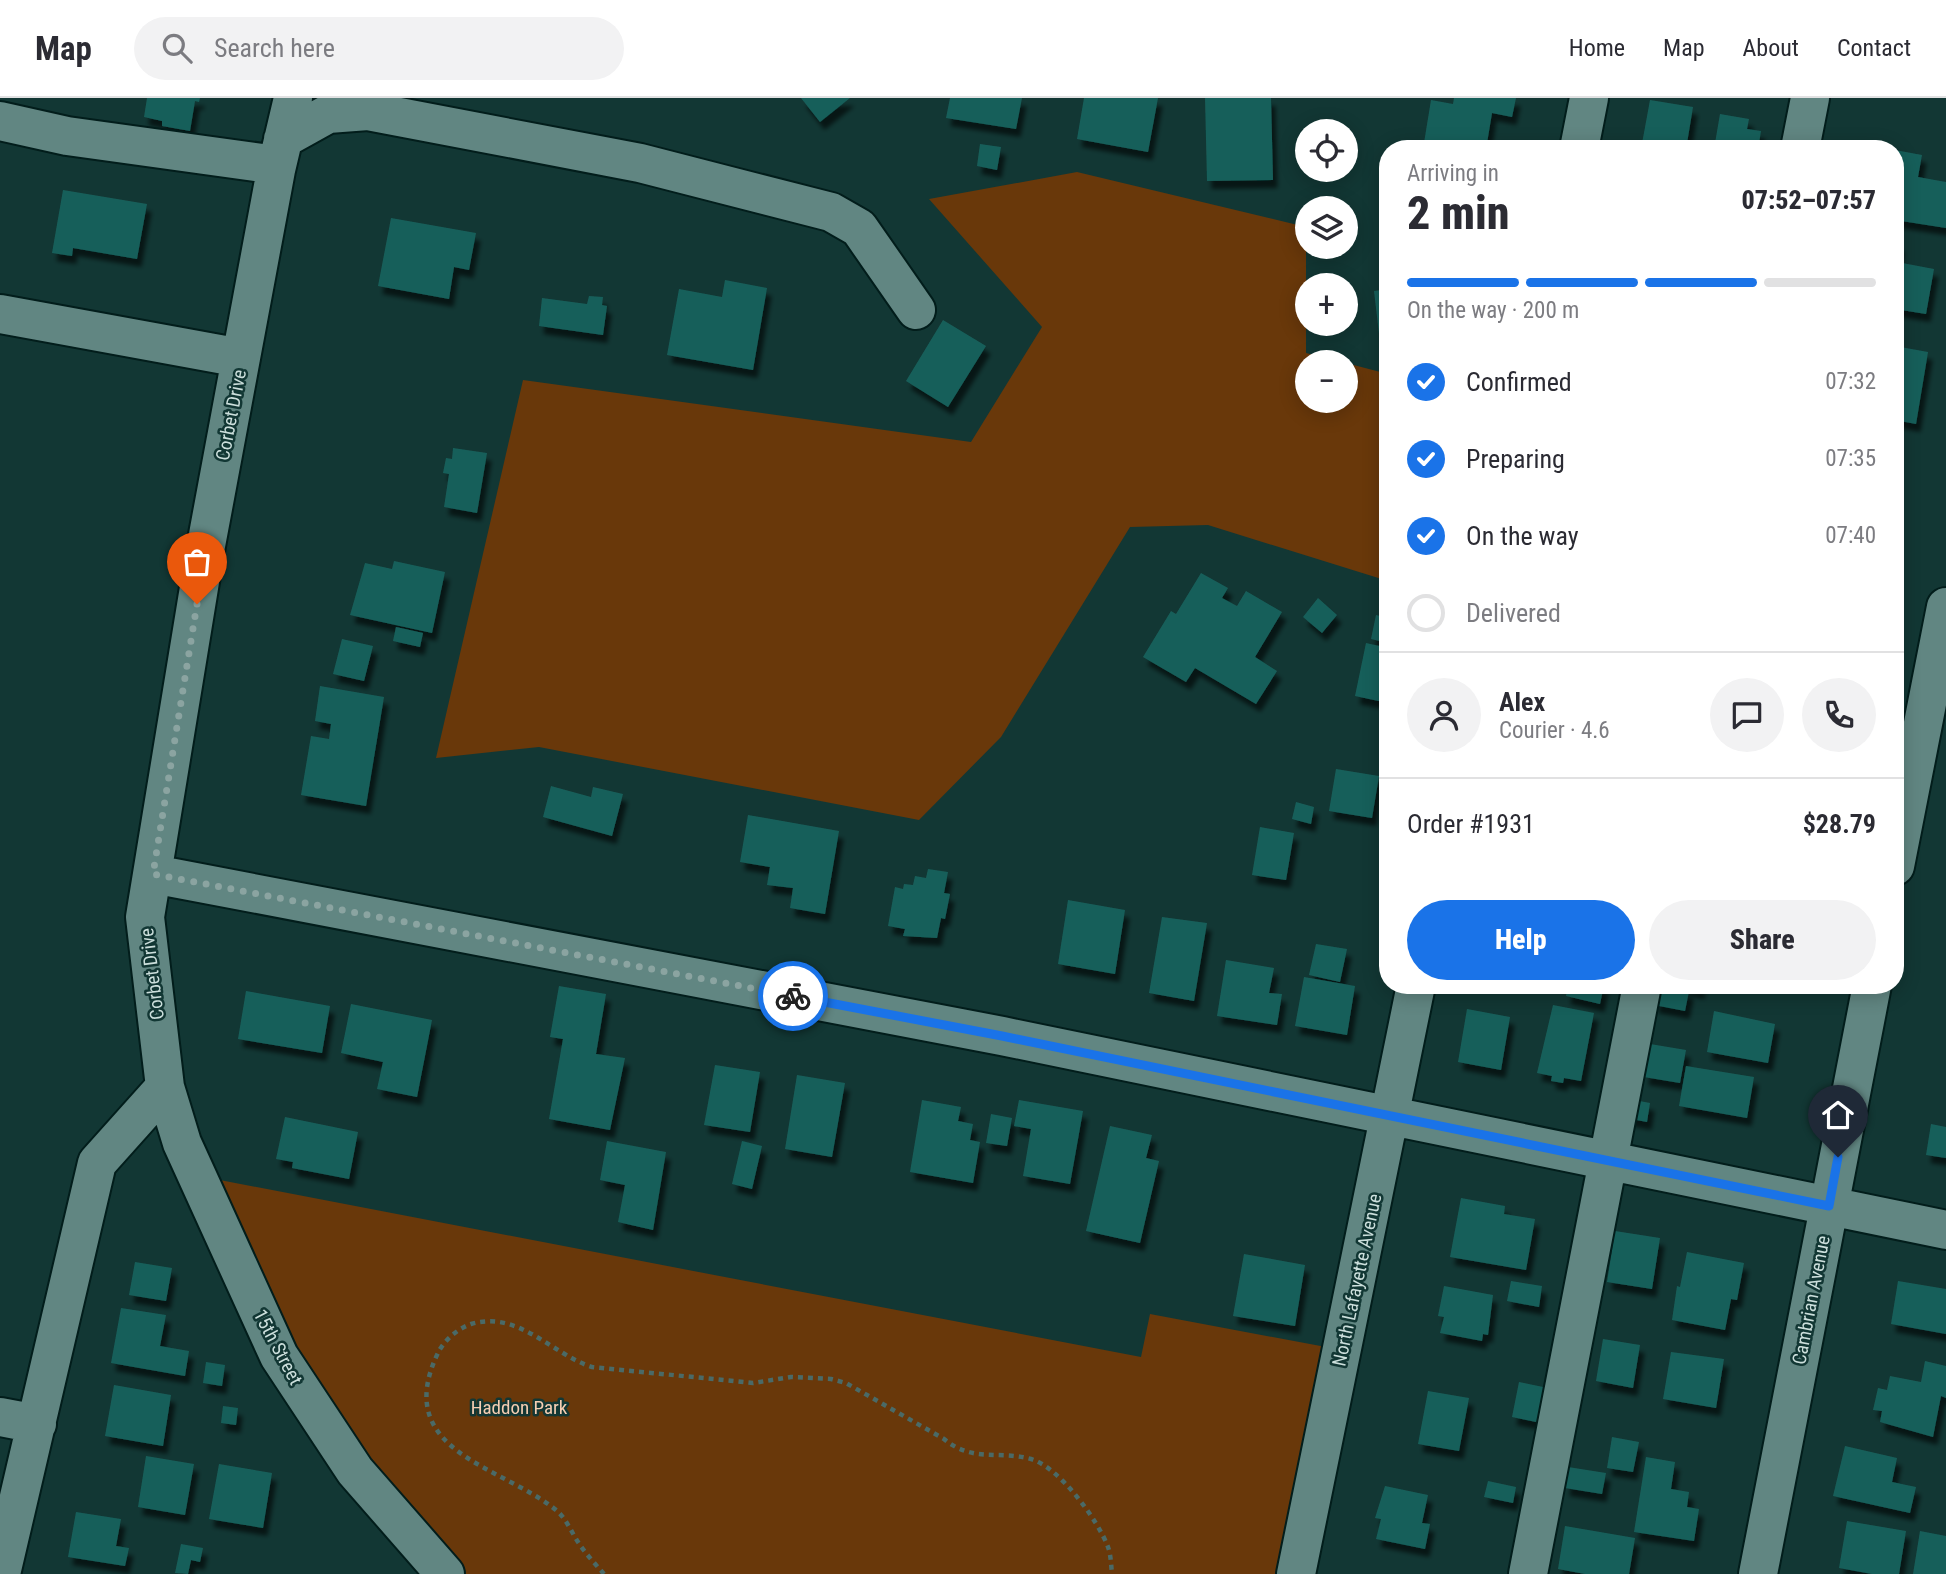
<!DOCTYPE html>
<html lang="en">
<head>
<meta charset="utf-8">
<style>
	:root { --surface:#fff; --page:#f2f2f3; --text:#2b2b33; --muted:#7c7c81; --line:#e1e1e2; --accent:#1a73e8 }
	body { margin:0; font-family:"Roboto Condensed",sans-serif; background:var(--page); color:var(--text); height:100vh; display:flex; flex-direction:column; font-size:26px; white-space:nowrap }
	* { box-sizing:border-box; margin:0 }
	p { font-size:23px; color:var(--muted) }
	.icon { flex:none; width:38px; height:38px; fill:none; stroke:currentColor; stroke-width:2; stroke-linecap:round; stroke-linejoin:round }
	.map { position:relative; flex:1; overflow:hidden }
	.drawer { position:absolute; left:1379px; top:42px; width:525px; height:854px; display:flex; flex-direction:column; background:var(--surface); border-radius:28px; box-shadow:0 4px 18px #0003 }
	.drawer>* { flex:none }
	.buttons { position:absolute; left:1295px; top:21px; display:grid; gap:14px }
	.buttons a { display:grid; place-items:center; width:63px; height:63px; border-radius:50%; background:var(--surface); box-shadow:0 4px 18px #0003; font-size:35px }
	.pin { position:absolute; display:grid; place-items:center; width:60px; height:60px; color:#fff; margin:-72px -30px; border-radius:50% 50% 50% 0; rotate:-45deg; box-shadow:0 0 7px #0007 }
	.pin .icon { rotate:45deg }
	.courier { position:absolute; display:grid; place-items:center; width:70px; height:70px; margin:-35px; border:5px solid #1a73e8; border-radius:50%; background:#fff; color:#222; box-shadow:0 2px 9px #0007 }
	.headline em { font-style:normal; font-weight:800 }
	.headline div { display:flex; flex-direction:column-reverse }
	.headline { display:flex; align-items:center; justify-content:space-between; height:119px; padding:0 28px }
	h1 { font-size:46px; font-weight:800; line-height:52px }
	.bar { display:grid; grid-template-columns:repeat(4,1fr); gap:10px 7px; align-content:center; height:84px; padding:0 28px }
	.bar i { height:9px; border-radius:5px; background:var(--line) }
	.bar .selected { background:var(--accent) }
	.bar p { grid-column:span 4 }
	.line { display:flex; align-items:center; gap:18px; padding:0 28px; border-top:2px solid var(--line) }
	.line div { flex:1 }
	.round { display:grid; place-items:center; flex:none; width:74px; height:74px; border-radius:37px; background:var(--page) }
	ol { padding:0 28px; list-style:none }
	li { display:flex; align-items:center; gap:21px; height:77px }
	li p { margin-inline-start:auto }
	li .icon { padding:7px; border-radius:50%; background:var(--accent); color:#fff; stroke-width:4 }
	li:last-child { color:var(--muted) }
	li i { width:38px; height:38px; border:4px solid var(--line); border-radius:50% }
	.action { display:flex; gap:14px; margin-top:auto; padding:14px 28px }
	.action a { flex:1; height:80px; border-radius:42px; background:var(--accent); color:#fff; font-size:28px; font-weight:800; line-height:80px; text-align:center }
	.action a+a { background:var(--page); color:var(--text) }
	header { display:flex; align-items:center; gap:42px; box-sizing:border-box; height:98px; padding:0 35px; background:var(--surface); border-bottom:2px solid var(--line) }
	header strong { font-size:33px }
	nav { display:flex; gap:38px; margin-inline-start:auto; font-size:24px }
	.search { width:490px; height:63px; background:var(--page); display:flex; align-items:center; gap:18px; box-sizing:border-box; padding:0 24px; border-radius:38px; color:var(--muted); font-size:26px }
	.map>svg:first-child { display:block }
	.green { fill:#69380a }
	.building { fill:#195f5a; filter:url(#shadow) }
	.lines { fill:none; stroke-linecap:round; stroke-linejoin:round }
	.minor-casing { stroke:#021d1b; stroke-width:42 }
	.path { stroke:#4a6a67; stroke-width:4.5; stroke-dasharray:5 5; stroke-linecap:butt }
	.minor { stroke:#618682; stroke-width:38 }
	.done { stroke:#8ba4a1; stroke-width:7; stroke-dasharray:0 12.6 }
	.route { stroke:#1a73e8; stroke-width:9 }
	.labels { text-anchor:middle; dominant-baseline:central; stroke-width:5; stroke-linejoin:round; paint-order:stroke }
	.street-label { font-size:19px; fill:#ccdfdc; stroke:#123734 }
	.park-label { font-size:19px; fill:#f5ceb2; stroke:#123734 }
</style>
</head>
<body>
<header>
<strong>Map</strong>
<div class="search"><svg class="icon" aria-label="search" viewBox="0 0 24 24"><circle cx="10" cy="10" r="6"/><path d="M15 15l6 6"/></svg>Search here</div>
<nav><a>Home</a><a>Map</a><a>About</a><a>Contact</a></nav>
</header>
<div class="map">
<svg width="1946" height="1476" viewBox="0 0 1946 1476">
	<defs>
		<filter id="shadow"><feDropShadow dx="4.5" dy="8" stdDeviation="2" flood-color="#0009"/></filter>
	</defs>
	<rect width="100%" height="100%" fill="#123734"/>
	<path class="green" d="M1077,74L1306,129V255L1342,264H1307V303H1346V265L1388,276V483L1208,427L1130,429L1001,639L919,722L539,649L436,660L523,282L971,344L1042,229L929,101Z
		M199,1078L1141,1259L1150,1216L1342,1252L1296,1476H445L388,1413Z"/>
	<path class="building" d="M147,0H200L199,4L195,3L190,33L162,28V23L144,19Z
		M801,0H850L820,24Z
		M950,0H1022L1016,31L946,20Z
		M1084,0H1158L1148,54L1077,41Z
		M1205,0H1271L1273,82L1207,83Z
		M1454,0H1516L1512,19L1492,15L1486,51H1423L1431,2L1453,6Z
		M1650,2L1693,9L1686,51H1641Z
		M1720,16L1749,21L1747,31L1761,33L1758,51H1714Z
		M980,46L1001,49L997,72L977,68Z
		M1895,52L1922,57L1918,79L1946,84V130L1895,122L1898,82H1895Z
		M63,92L147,106L137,161L73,150L72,158L52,155Z
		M391,120L476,135L469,172L454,169L449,201L378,188Z
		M1895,145L1900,146L1897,164L1934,171L1926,216L1895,211Z
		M725,182L767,190L753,272L667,257L679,191L722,199Z
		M1388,191V243L1380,244L1374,193Z
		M589,198L603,199L602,207L607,208L603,237L539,228L542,200L587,206Z
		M943,222L986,248L948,309L906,283Z
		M1895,248L1928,254L1916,326L1895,322Z
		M453,350L487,355L477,415L444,409L449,376L443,375L446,360L452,361Z
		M394,463L445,474L432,535L350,517L365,465L392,471Z
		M1201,475L1228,490L1222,500L1237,508L1246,493L1282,514L1255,559L1277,573L1256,606L1195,570L1186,584L1143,559L1171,513L1176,516Z
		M1318,500L1337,517L1322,535L1303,519Z
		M1376,517L1388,520V545L1371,541Z
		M396,529L423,535L420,549L393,543Z
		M342,541L373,548L364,583L333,576Z
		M1366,545L1388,550V605L1355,598Z
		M320,588L384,599L366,708L301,697L311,638L329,641L331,626L315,623Z
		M1336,671L1379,678L1372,720L1329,713Z
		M551,688L591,699L593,689L623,696L612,738L543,719Z
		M1296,704L1314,709L1311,726L1292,721Z
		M748,717L839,733L825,816L790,810L793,790L767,787L770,769L740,764Z
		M1260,729L1294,735L1286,782L1252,777Z
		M928,771L948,774L944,795L950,796L945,821L941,820L937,840L903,838L905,831L888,828L895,789L903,791L904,786L913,787L915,778L926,780Z
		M1068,802L1125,812L1115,876L1058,866Z
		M1162,819L1207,825L1194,903L1149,895Z
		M1316,846L1347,851L1340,884L1309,877Z
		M1226,862L1274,870L1269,895L1282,896L1277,927L1217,918Z
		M1304,879L1355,888L1347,937L1295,928Z
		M1568,887H1604L1600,906L1566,898Z
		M1657,887L1689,893L1685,913L1654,907Z
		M1674,887H1701L1700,893Z
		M559,888L606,896L596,956L625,960L610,1032L549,1021L563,941L550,939Z
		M246,893L330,908L322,955L238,941Z
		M351,906L432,922L417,999L377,991L383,964L341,955Z
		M1553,907L1594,915L1581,983L1564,980L1563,985L1551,983L1552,978L1537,975Z
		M1467,911L1510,919L1501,972L1458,964Z
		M1714,913L1775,926L1768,965L1707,954Z
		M1650,946L1686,952L1680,985L1644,979Z
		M715,967L760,974L750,1034L704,1027Z
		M1686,968L1754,979L1747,1020L1679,1008Z
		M797,977L845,985L832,1059L785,1051Z
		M1629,1001L1650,1005L1647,1024L1626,1020Z
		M922,1002L961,1009L958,1023L973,1026L970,1042L980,1044L973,1085L910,1074Z
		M1019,1002L1083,1013L1070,1086L1023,1078L1031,1031L1014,1028Z
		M991,1016L1012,1020L1007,1048L986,1045Z
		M285,1019L358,1034L349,1081L292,1070L293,1064L276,1061Z
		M1931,1026L1946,1029V1060L1926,1057Z
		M1110,1028L1152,1037L1146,1060L1159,1063L1140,1145L1086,1133Z
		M607,1043L666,1054L653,1132L618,1124L625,1087L600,1082Z
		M742,1043L762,1048L752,1091L732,1086Z
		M1461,1100L1505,1108L1504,1116L1535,1121L1526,1172L1450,1159Z
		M1615,1133L1660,1140L1652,1191L1607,1184Z
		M1687,1154L1744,1165L1737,1202L1731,1201L1725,1232L1672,1222L1677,1188L1680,1189Z
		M1244,1156L1305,1167L1295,1228L1233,1218Z
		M135,1164L172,1170L166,1203L129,1197Z
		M1511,1183L1542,1188L1539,1209L1507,1203Z
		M1898,1183L1946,1191V1236L1891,1226Z
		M1444,1188L1493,1197L1488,1237L1483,1236L1482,1243L1440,1235L1444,1219L1438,1218Z
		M121,1210L166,1217L160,1248L189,1253L185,1278L111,1265Z
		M1603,1241L1640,1247L1633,1290L1596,1283Z
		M1671,1254L1724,1261L1716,1310L1663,1301Z
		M1925,1263L1946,1268V1300L1941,1298L1933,1339L1880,1324L1882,1313L1873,1312L1878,1290L1887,1292L1890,1278L1921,1284Z
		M206,1264L225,1267L222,1288L203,1285Z
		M1519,1284L1548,1290L1541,1325L1512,1319Z
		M114,1287L171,1297L163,1348L105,1338Z
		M1428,1293L1469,1300L1459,1353L1418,1346Z
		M223,1308L238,1310L236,1327L221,1325Z
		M1612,1339L1639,1344L1633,1374L1607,1370Z
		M1845,1348L1897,1360L1892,1384L1916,1389L1910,1415L1833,1398Z
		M146,1358L194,1366L185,1417L138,1409Z
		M1646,1359L1675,1364L1671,1391L1689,1394L1687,1409L1699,1411L1694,1443L1634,1434Z
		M219,1366L272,1375L263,1430L209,1421Z
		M1568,1369L1606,1375L1602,1396L1565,1390Z
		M1488,1383L1516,1389L1513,1405L1484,1399Z
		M1385,1388L1428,1397L1422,1425L1430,1426L1425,1451L1376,1441L1381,1421L1375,1420Z
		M76,1414L121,1421L116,1448L129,1450L125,1468L68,1459Z
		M1847,1423L1906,1433L1899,1476H1872L1839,1470Z
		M1565,1428L1635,1440L1629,1476H1585L1558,1471Z
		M1920,1433L1946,1438V1476H1913Z
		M181,1446L203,1450L200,1464L191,1462L188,1476L175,1475Z"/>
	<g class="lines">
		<defs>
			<path id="minor" d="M0,23L67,38L277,67
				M283,41L328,16L368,13L640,65L831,114L859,130L916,212
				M1579,51L1589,0
				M1800,51L1810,0
				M0,216L241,260
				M1895,768L1946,509
				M153,776L1002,938L1946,1132
				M165,989L182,1045L279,1258L355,1373L445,1476
				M0,1319L37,1326
				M1,1476L97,1065L165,989L145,819L205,453L276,72L293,0
				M1296,1476L1416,887
				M1528,1476L1642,887
				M1758,1476L1872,887"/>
		</defs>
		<use href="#minor" class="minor-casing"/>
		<path class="path" d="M604,1476C596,1467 587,1457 580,1447C572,1436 567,1421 556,1412C502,1368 392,1354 437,1257C443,1243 457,1231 471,1226C519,1212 551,1256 592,1269L753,1285L791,1279L831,1281L846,1285L944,1341C973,1365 998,1352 1031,1361C1059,1369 1098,1422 1108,1449C1111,1457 1111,1467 1112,1476"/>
		<use href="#minor" class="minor"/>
	</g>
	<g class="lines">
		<path class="done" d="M197,506L153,776L793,898"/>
		<path class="route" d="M793,898L1002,938L1829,1108L1838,1059"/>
	</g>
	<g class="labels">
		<g class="street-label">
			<text transform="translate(231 317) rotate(-79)">Corbet Drive</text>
			<text transform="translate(152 876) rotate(-97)">Corbet Drive</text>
			<text transform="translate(1357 1182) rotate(-78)">North Lafayette Avenue</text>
			<text transform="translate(1811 1202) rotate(-79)">Cambrian Avenue</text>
			<text transform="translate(278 1249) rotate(62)">15th Street</text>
		</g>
		<g class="park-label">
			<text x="519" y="1309">Haddon Park</text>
		</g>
	</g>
</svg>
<div class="buttons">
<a><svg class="icon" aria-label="locate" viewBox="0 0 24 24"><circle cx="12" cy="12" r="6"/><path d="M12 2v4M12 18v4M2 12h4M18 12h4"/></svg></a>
<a><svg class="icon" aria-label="layers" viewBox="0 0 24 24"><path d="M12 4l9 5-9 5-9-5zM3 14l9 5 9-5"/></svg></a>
<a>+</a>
<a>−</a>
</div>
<div class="pin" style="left:197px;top:506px;background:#ea580c"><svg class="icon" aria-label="bag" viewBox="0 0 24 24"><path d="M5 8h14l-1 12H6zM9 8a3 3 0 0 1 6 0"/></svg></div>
<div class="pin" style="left:1838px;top:1059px;background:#1f2937"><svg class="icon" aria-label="home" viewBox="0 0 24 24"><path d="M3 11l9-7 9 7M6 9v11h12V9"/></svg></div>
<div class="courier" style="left:793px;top:898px"><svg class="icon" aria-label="bike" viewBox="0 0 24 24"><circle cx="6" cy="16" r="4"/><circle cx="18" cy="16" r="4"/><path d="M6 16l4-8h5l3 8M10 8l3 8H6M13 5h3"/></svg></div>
<section class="drawer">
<div class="headline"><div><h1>2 min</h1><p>Arriving in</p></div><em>07:52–07:57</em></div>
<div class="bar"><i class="selected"></i><i class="selected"></i><i class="selected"></i><i></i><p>On the way · 200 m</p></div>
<ol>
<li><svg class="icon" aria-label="check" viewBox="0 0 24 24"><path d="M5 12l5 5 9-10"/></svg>Confirmed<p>07:32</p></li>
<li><svg class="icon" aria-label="check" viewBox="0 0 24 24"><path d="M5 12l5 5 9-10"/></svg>Preparing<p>07:35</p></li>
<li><svg class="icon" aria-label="check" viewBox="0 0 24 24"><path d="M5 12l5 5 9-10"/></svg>On the way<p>07:40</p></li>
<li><i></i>Delivered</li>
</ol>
<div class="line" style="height:126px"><a class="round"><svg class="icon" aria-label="person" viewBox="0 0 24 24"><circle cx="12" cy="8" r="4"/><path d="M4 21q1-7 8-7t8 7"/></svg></a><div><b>Alex</b><p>Courier · 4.6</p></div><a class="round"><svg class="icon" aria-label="chat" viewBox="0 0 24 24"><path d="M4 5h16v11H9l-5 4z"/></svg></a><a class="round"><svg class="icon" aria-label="phone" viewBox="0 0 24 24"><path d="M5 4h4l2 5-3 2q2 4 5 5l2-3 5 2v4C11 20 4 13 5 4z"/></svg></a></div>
<div class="line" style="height:91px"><div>Order #1931</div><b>$28.79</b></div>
<div class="action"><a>Help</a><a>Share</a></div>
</section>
</div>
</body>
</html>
